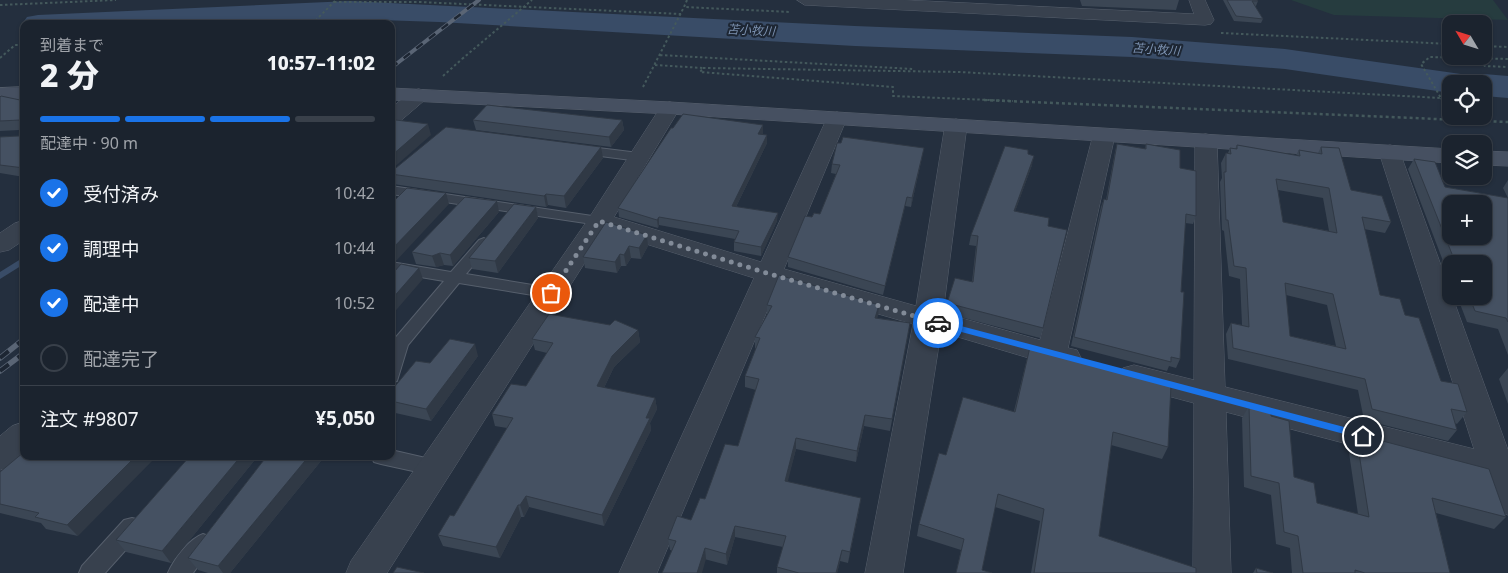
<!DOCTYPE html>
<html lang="ja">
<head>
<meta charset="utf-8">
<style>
	:root { --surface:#1b232e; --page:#282f3a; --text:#f1f3f6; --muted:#a0a4aa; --line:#39404a; --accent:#1a73e8 }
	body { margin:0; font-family:"Noto Sans","Noto Sans JP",sans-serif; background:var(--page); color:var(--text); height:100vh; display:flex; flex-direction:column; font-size:19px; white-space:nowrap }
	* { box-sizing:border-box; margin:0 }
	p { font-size:16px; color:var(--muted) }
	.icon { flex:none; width:28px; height:28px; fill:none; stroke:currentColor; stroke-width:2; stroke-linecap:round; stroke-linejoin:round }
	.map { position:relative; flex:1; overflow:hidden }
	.side { position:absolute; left:20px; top:20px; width:375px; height:440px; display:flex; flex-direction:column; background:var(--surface); border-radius:10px; box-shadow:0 1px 4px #0004,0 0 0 1px var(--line) }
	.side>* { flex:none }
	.needle { width:32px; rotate:308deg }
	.tools { position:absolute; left:1442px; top:15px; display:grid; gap:10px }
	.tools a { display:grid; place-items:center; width:50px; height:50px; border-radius:10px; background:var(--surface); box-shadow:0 1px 4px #0004,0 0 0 1px var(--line); font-size:25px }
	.pin { position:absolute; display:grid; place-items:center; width:42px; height:42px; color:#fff; margin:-21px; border:2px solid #fff; border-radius:50%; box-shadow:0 1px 5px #0007 }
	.courier { position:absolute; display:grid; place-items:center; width:50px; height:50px; margin:-25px; border:4px solid #1a73e8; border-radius:50%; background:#fff; color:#222; box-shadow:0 1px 6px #0007 }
	.head em { font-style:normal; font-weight:800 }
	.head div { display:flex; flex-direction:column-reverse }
	.head { display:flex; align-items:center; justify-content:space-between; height:85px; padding:0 20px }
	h1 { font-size:32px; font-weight:800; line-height:38px }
	.bar { display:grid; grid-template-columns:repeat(4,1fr); gap:8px 5px; align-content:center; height:60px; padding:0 20px }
	.bar i { height:6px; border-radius:4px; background:var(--line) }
	.bar .on { background:var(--accent) }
	.bar p { grid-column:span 4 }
	.line { display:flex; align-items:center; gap:12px; padding:0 20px; border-top:1px solid var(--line) }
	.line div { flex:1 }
	ol { padding:0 20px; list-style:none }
	li { display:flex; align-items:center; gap:15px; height:55px }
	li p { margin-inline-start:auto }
	li .icon { padding:5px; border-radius:50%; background:var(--accent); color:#fff; stroke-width:4 }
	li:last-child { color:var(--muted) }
	li i { width:28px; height:28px; border:2px solid var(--line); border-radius:50% }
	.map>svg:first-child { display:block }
	.green { fill:#263c3f }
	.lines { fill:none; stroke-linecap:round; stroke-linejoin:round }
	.stream { fill:#394c67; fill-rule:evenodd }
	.river { fill:#394c67; fill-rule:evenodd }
	.lane-casing { stroke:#565f6c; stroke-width:2 }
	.street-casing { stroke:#565f6c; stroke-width:1 }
	.secondary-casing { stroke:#565f6c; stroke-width:1 }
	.path-far1 { stroke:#44595c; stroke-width:2; stroke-dasharray:2.5 2.5; stroke-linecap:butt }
	.path { stroke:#44595c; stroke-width:2.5; stroke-dasharray:3 3; stroke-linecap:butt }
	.lane { fill:#38414e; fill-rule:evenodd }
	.street { fill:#38414e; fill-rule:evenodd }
	.secondary { fill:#465061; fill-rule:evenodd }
	.rail-far1-casing { stroke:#5a6575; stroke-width:4 }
	.rail-casing { stroke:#5a6575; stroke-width:5.5 }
	.rail-far1 { stroke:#1d2633; stroke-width:2.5; stroke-dasharray:8; stroke-linecap:butt }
	.rail { stroke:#1d2633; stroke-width:4; stroke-dasharray:11; stroke-linecap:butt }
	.path-bridge { stroke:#44595c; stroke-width:2; stroke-dasharray:2.5 2.5; stroke-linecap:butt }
	.wall { fill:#3b4654; fill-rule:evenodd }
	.shaded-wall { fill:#303945 }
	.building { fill:#455162; stroke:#303945; fill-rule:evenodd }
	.route { fill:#1a73e8 }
	.done { stroke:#828b98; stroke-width:5; stroke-dasharray:0 9 }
	.labels { text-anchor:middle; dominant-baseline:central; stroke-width:4; stroke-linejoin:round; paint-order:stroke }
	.far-water-label { font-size:12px; font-style:italic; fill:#7c92b1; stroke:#1d2633 }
</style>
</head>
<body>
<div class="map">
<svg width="1508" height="573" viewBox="0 0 1508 573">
	<rect width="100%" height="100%" fill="#242f3e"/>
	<path class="green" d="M1291,0H1493L1508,20L1334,15Z"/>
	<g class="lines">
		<path class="stream" d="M348,9H352L359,24H353L347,10Z
			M24,257V264L0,279V272Z"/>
		<path class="river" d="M350,1L855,26L1132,37L1285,49L1475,76L1484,74L1508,76V98L1484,96V84H1451V93L1285,69L1132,57L855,46L439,22L350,19L248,24H24V26L22,24L27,17L38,15Z"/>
		<defs>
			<path id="lane" d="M582,146L639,153L646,157L639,161L577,153L575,150L577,147Z
				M391,186L599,217L606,221L599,225L391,194Z
				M484,238L492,243L466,274L551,288L557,289L559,293L557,297L551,298L459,283L408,345L397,381L391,383V343L444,281L391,272V262L451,272L479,240Z
				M391,450L443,462L446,468L443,474L436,476L381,464L374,462L371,456H391Z
				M132,518L140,520L143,527L140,534L105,573H79L82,566L124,520Z
				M203,534L211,537L214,544L193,573H168C174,559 189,539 203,534Z"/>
			<path id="street" d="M797,0H904L1194,14L1189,0H1205L1214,20L1211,24L1205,25L805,5Z
				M419,89L426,91L429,95L426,99L398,123L391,125V108L412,91Z
				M670,102L677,104L680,108L614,217L761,262L827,118L830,114L837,112L844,114L847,118L784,269L916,306L945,125L949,121L956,119L963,121L967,125L943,313L1040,340L1093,135L1096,130L1104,129L1112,130L1115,135L1068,348L1077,350L1081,358L1077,366L1066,369L941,332L903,573H865L913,324L778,285L657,573H619L754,278L605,231L387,573H346L351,561L587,221L660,108L663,104Z
				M1206,134L1214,136L1217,141L1225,387L1474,449L1379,152L1382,147L1390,145L1398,147L1508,450V515L1495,511L1484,480L1226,412L1231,573H1193L1194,403L1123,384L1118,376L1123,368L1134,365L1194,380L1195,141L1198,136Z
				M24,221V240L9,250L0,252V233L15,223Z
				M24,422V455L12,466L0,470V436L12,426Z"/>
			<path id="secondary" d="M24,87V99L0,100V88Z
				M391,88L670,102L1451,149V163L670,114L391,100Z
				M1484,151L1508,152V166L1484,165Z"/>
		</defs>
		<use href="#lane" class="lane-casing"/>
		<use href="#street" class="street-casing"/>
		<use href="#secondary" class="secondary-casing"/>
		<path class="path-far1" d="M687,0L684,7L791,12
			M334,2H419L681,14
			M0,5L116,0
			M312,24L336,0
			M1221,33L1451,44
			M1484,46L1508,47
			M660,55L913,69
			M0,58L15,45H24
			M1476,58L1485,66L1508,67
			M655,65L703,68L700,72L893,87V96L1013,101
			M703,68L959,72L1441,98L1421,64L1430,57L1508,59
			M443,76L462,59
			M643,87L684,7
			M1441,98L1443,101"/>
		<path class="path" d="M984,100L1508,122
			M1442,100L1451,111"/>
		<use href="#lane" class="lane"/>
		<use href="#street" class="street"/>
		<use href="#secondary" class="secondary"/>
		<defs>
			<path id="rail-far1" d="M391,68L479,0"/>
			<path id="rail" d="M0,358L24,339
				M0,371L24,353"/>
		</defs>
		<use href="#rail-far1" class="rail-far1-casing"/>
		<use href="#rail" class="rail-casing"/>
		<use href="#rail-far1" class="rail-far1"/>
		<use href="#rail" class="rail"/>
		<path class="path-bridge" d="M462,59L532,0"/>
	</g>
	<path class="wall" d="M1080,0H1179L1176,10L1082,6Z
		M1223,0H1257L1258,1L1256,6H1255L1263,19L1261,23L1234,21Z
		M0,97L20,100L24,97V177L0,173V137L19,136V130L0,131Z
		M473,120H622L624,130L611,147L476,130Z
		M763,125V133L762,135L767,143L736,207L777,221L761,256L734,251V242L735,239L659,225L658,228L619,217L618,208Z
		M1117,144L1145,149L1146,144L1180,168L1196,216L1193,224L1185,223L1181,292L1180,359L1176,368L1169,366L1167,371L1071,346L1101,207L1104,199L1106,200L1115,152Z
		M1237,145L1296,155L1299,150L1318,153L1321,147L1351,190L1391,222L1385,233L1364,229L1380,295L1405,315L1441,381L1467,412L1457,424L1455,423L1457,430L1448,441L1364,420L1358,390L1228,359L1226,334L1231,323L1242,325L1240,279L1229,276L1224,231L1222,230L1220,182L1222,178L1221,163L1226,153H1228L1230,148L1235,149ZM1278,190L1323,198L1329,231L1283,222ZM1286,295L1327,305L1336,346L1290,336Z
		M1028,154L1032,165L1015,211L1048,226L1043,328L1040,338L945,313L947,303L972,282L976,246L969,245L971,235Z
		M922,157L911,207L905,206L883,295L788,267V257L812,217L820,214L836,174L831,173L832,164Z
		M603,158L566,208L548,205L546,207L393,184L391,178V172Z
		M1414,159L1445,187L1508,198V355L1498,329L1467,322L1457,296H1484V264H1451V282L1408,169Z
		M1508,180V198L1503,188Z
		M536,207L538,218L498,273L472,269L469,258Z
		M499,212L453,266L444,265L436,267L416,264L412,252Z
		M647,235L648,246L641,259L631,258L626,266H621L617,273L585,268L583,257Z
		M767,305H879L877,318L910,323L890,431L864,426L856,462L796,449L787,482L859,510L848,563L840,561L837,573H777V567L783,547L735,537L727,565L670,550L668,539L691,520L738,446L756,390L745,387V376L756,348H755V337L767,315Z
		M638,330L640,342L614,367L604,388L655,398L657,409L650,423L651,430L604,526L529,507L524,517H521L500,558L443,546L438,535L454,516L507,428L495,426L492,414L526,386L547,353L535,350L532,339Z
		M1030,347L1168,447L1162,459L1111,445L1099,536L1196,573H1031L1040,521L995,507L982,570L992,573H956L961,550L917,536L919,524L946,455L1014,411Z
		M478,356L431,421L391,412V391L430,363Z
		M1508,368V404L1499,379Z
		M1249,406L1271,416L1294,477L1317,503L1358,514L1348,446L1356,434L1506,517L1494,529L1436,513L1450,573H1292L1290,548L1276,544L1271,495L1244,487L1242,418Z
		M24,452L78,536L46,529L41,523L0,513V472Z
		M190,456H258L171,563L126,552L116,540Z
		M267,456H325L230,573H208L198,570L188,558Z
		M1256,568L1273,573H1253Z"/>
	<path class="shaded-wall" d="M622,120L624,130L611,147L609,137Z
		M428,124L431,135L391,170V156Z
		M763,125V133L758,142V134Z
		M767,135V143L732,215V206Z
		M601,147L603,158L566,208L564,196Z
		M924,148L922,157L911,207L912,198Z
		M1034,156L1032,165L1012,220L1014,211Z
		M446,193L449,204L396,261L391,262V250Z
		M546,194L548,205L546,207L544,196Z
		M907,197L905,206L883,295L885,286Z
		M497,201L499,212L453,266L450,255Z
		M536,207L538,218L498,273L495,261Z
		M778,213L777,221L761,256V247Z
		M659,217V225L658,228L657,220Z
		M647,235L648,246L641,259L639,248Z
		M629,246L631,258L626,266L624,255Z
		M440,253L444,265L436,267L432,256Z
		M620,254L621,266L617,273L615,262Z
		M419,268L423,279L391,316V300Z
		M879,305L878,316L874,329L875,318Z
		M638,330L640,342L614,367L599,398L597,386L612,356Z
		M475,344L478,356L431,421L426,409Z
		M655,398L657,409L650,423L651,430L604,526L602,515Z
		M865,415L864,426L856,462L857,451Z
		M796,438V449L785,493V481Z
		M136,456H157L78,536L67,525Z
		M241,456H258L171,563L162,551Z
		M309,456H325L230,573H223L218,566Z
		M526,496L529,507L524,517L520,505Z
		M861,498L859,510L848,563L850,552Z
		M518,505L521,517L500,558L496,547Z
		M735,526V537L727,565L726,554Z
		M705,548L706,559L702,573H697Z
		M842,550L840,561L837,573H836Z"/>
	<path class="building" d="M1227,0H1257L1258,1H1252L1263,19L1236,16Z
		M1,96L20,100L24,97V168L0,165V137L19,136L20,120L0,121V97Z
		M487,105L622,120L609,137L473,120Z
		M683,114L763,125L758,134L767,135L732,206L778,213L761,247L734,242L739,231L659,217L657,220L618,208L671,128H673Z
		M396,120L428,124L391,156V124Z
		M446,127L601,147L564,196L546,194L544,196L391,174V172Z
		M843,137L924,148L912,198L907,197L885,286L788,257L805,216L812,217L814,213L820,214L840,165L832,164L837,143H841Z
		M1117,144L1146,149V144L1180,150V168L1196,171V216L1186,214L1181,292H1184L1180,359L1171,357V362L1074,337L1104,199L1107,200Z
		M1237,145L1300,156L1299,150L1322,154L1321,147L1339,148L1351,190L1382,196L1391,222L1362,217L1380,295L1400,299L1405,315L1419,318L1441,381L1458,384L1467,412L1451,409L1457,430L1372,409L1365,379L1233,348L1231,323L1249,327L1246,268L1234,266L1228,220H1226L1224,172H1226V153L1231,154L1230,148L1237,149ZM1276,179L1329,188L1337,233L1283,222ZM1285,283L1333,294L1346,349L1290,336Z
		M1005,146L1028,150V154L1034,156L1014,211L1049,218L1048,226L1067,230L1043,328L947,303L955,278L973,282L978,236L971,235Z
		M1414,159L1435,162L1445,187L1508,198V322L1506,318L1475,311L1469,296H1484V264H1456ZM1451,204H1484V236H1451Z
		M407,188L446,193L392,249L391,250V201H394Z
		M465,197L497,201L450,255L440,253L432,256L412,252Z
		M514,204L536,207L495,261L469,258Z
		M606,222L647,235L639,248L629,246L624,255L620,254L615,262L583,257Z
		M401,264L419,268L391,300V273L394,272Z
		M779,275L879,305L875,318L910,323L892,419L865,415L857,451L796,438L785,481L861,498L850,552L842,550L836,573H799L777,567L786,536L735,526L726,554L705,548L697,573H662L676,541L668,539L677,516L691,520L700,498L705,499L725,444L738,446L759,379L745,376L760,338L755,337L772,306L767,305Z
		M549,314L610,325L615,320L638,330L612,356L597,386L655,398L646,418H650L602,515L526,496L520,505H518L496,547L438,535L450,515L454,516L513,418L492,414L511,384L526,386L553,343L532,339Z
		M450,339L475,344L426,409L391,401V391L416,361L430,363Z
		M1030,347L1171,385L1168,447L1113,432L1099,536L1196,568V573H1034L1044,509L998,494L982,570L992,573H956L964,539L919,524L939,453L946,455L963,397L1015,412Z
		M1249,406L1271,412V416L1289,421L1294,477L1314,483L1317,503L1369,517L1356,434L1489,469L1506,517L1432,498L1450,573H1365L1355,570V573H1303L1298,536L1284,532L1279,483L1251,476Z
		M24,452V456H136L67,525L35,517L39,513L0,504V472Z
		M190,456H241L162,551L116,540Z
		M267,456H309L218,566L188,558Z
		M397,567L424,573H393Z
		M1256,568L1273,573H1257Z"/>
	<path class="route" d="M938,320L1363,432L1368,436L1363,439L935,325L933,323Z"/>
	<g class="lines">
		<path class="done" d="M551,293L599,221L770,274L938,323"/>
	</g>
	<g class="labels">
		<g class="far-water-label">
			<text transform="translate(751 30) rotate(3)">苫小牧川</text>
			<text transform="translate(1156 49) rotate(4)">苫小牧川</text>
		</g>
	</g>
</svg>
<div class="tools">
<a><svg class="needle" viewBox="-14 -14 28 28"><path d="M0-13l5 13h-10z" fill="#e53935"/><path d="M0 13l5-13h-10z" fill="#a0a4aa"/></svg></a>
<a><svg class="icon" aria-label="locate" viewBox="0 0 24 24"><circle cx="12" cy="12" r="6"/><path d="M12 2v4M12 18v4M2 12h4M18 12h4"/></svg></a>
<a><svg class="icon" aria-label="layers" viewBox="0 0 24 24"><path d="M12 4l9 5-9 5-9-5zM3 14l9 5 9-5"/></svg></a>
<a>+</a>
<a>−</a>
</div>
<div class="pin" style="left:551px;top:293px;background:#ea580c"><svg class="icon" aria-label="bag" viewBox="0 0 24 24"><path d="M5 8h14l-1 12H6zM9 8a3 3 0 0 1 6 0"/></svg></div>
<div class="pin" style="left:1363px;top:436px;background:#1f2937"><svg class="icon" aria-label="home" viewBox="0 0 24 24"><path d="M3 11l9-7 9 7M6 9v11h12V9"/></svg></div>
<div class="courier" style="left:938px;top:323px"><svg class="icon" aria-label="car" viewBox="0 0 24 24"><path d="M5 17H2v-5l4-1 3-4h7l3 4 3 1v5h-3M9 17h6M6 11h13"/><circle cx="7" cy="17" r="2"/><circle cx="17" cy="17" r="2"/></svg></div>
<section class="side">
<div class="head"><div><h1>2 分</h1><p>到着まで</p></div><em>10:57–11:02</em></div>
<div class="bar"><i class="on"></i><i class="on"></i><i class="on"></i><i></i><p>配達中 · 90 m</p></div>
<ol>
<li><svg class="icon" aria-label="check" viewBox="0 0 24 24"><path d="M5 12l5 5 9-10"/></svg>受付済み<p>10:42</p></li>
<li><svg class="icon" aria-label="check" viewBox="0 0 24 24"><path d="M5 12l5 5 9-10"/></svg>調理中<p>10:44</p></li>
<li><svg class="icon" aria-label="check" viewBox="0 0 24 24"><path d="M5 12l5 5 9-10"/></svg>配達中<p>10:52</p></li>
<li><i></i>配達完了</li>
</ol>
<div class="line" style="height:65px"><div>注文 #9807</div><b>¥5,050</b></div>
</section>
</div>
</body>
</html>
